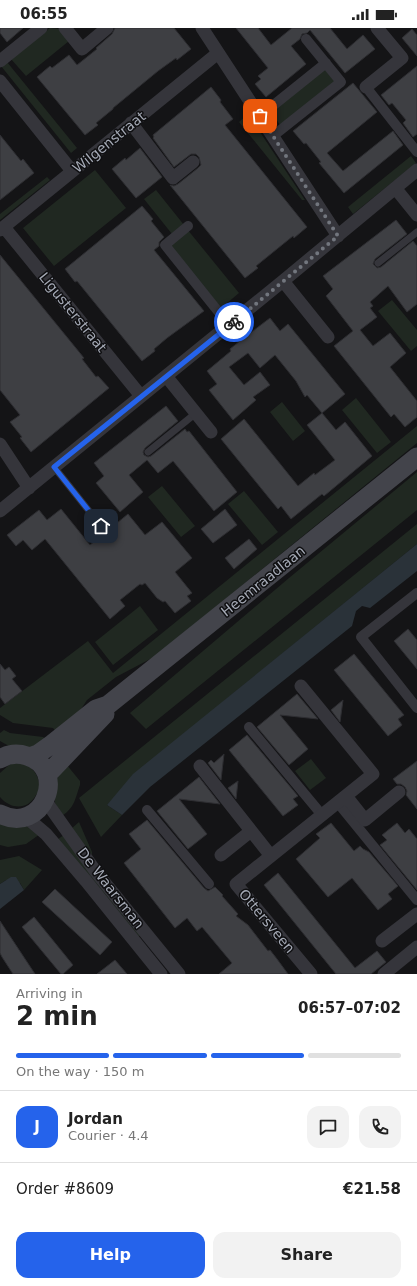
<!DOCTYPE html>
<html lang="en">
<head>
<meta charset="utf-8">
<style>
	:root { --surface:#fff; --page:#f2f2f2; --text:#222; --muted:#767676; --line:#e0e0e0; --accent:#2563eb }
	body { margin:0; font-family:"DejaVu Sans",sans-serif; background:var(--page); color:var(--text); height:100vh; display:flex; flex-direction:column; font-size:15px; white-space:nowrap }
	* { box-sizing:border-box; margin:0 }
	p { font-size:13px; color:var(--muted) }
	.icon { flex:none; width:22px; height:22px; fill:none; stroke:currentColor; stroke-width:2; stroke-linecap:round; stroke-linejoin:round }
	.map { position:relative; height:946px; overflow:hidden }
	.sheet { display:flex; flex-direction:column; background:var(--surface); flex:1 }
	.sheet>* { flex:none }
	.pin { position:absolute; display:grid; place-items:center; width:34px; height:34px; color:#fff; margin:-17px; border-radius:8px; box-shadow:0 2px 6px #0006 }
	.courier { position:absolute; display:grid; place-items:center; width:40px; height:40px; margin:-20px; border:3px solid #2563eb; border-radius:50%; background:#fff; color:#222; box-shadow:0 1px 5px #0007 }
	.overview em { font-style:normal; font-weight:700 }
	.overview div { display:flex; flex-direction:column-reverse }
	.overview { display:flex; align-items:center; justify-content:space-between; height:68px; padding:0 16px }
	h1 { font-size:26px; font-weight:700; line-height:30px }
	.bar { display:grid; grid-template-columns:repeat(4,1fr); gap:6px 4px; align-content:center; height:48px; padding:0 16px }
	.bar i { height:5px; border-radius:3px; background:var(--line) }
	.bar .current { background:var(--accent) }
	.bar p { grid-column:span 4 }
	.line { display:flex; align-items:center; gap:10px; padding:0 16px; border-top:1px solid var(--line) }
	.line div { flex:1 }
	.round { display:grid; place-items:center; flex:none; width:42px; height:42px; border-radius:12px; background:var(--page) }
	.button { display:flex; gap:8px; margin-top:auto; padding:8px 16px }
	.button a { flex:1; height:46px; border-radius:12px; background:var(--accent); color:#fff; font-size:16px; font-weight:700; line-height:46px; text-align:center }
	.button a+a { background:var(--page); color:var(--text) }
	.status { display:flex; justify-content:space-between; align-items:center; height:28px; padding:0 20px; background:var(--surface); direction:ltr }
	.status svg { height:11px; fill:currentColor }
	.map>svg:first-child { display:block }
	.green { fill:#202821 }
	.water { fill:#2a3239 }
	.building { fill:#3e3f43; stroke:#2e2e32 }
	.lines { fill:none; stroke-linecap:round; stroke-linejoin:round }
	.service { stroke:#35353b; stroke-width:7 }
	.pedestrian { stroke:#35353b; stroke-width:10 }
	.minor { stroke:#35353b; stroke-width:13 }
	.secondary { stroke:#43444b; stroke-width:19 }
	.done { stroke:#72767e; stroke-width:4; stroke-dasharray:0 7.2 }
	.route { stroke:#2563eb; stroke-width:5 }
	.labels { text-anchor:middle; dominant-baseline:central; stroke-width:3; stroke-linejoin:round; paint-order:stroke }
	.street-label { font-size:14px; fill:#a5aab6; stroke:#0f0f11 }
</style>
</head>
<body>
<div class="status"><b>06:55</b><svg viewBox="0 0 49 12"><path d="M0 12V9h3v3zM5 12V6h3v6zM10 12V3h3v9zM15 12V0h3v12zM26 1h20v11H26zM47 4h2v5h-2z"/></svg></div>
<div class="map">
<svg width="417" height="946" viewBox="0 0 417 946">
	<rect width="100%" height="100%" fill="#141416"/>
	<path class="green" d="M50,0L59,1L69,13L26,48L11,31Z
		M7,34L77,120L71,125L1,38Z
		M323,39L335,54L280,97L270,82Z
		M248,86L305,172H302L239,94Z
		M411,128L416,135L353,186L348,179Z
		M95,142L126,180L54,238L23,200Z
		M47,149L50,152L0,192V186Z
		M156,162L184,197L172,206L144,171Z
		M187,201L239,265L220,281L168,217Z
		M392,272L417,302V318L411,323L378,283Z
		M356,370L391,414L377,425L342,382Z
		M282,374L305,403L293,413L270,384Z
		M417,398V415L154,629L116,649L87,672L72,695L58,706L53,700L13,695L0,687V680L88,613L113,645Z
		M417,444V482L146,701L130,685L289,550Z
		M162,458L195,498L181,509L148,469Z
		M244,463L278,504L262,517L228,476Z
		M417,496V516L225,672L107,777L122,787L101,809L79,770Z
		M140,578L158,602L113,637L95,614Z
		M4,702L10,705L43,709L48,714L39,720L9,718L0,713V705Z
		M311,731L326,750L310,762L295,743Z
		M15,735C28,735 37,742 39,755C39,756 40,761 40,761C39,764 38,765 36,767C28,782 11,782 0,769V745L9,737Z
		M66,736L80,753V757C75,771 75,779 62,788L55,775V769L57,750Z
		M0,794L29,798L40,806L26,816L8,819L0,817Z
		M79,794L92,824V826L89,828L71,801Z
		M65,806L141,907L138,909L57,812Z
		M19,828L42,842L24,862L20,855L6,852L0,856V832Z"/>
	<path class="water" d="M417,516V543L370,580L362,578L356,583L352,598L150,759L122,787L107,777L133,746Z
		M11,849H16L24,862L0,881V856Z"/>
	<path class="building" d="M0,0H23L7,14L0,5Z
		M115,0H174L191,21L177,32L176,30L158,43L113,80V81L96,95L98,97L85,107L37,49L50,38L52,40L69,27L77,37L97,21L96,20L112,6Z
		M236,0H258L271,17L292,0H330L347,21L363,7L375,21L345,45L310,2L307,5L302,6L300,11L291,18L306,36L266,69L255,56L261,51L258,48L268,40Z
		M412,1L417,7V28L402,10Z
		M417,38V106L413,109L403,95L406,92L392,75L389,77L381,67Z
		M353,55L377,84L327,125L343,143L393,103L403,117L344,165L319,135L321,134L306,115L304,116L293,103Z
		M211,59L221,72L220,74L233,91L225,97L307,199L294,210L293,208L256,238L258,240L245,250L170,157L174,158L178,156L198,140L201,137L199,129L196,126H191L174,139L153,110L154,109L153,107Z
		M0,107L21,133L23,131L34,145L0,172Z
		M140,120L162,149L136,170L112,141L125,130L126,132Z
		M142,178L153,191L151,193L164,209L159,214V218L154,222L204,283L167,310L154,321L155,323L142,333L77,253L75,254L65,241Z
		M396,192L407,206L375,231L373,236L377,240L381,239L413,213L417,218V276L407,284L388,258L370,274L373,278L370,280L377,289L360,302L373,318L390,305L406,325L390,339L417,373V389L405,399L394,386L391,389L334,318L353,303L326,268L333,261L323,248Z
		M0,227L84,330L82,331L96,349L98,348L109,360L31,424L20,410L22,409L10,394L20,387L0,362Z
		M270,290L280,303L288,296L345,366L322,385L336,402L345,394L372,428L324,468L322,466L291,491L281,478L278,481L221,411L244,391L298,458L314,445L315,447L335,432L307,397L322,385L307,367L305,369L296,353L275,327L260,340L248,325L229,339L244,357L260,344L270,357L253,369L256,372L233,392L209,362L217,356L207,343L231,323L230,321L245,309Z
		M166,378L178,393L145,420L143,424L144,427L148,429L151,428L185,401L187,404L189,403L237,464L214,483L173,433L158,445L147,432L129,447L143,464L120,484L96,455L104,448L94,435Z
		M61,481L90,517L128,486L145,507L162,494L192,530L175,544L192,565L187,568L191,573L175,585L165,573L163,574L157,570L145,555L142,557L140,556L120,572L125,578L110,591L45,511L32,522L23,512L16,518L7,507L39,482L47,492Z
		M225,481L237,497L213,515L201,501Z
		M249,511L257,521L234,541L225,530Z
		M408,601L417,612V641L394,613Z
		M354,626L404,687L398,691L402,697L388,708L334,642Z
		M0,636L5,642L9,639L16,648L12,651L22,663L5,676L0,669Z
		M297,666L318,691L280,687L308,721L289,737L257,699Z
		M343,672L340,694L331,682Z
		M247,707L298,768L293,771L298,777L283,788L229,722Z
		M224,726L221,752L208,735L211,732L214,735Z
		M417,733V781L406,767L407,763L405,759L401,756H397L393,751Z
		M199,749L220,776L179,771L207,806L188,821L157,783Z
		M238,753L236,771L228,760Z
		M147,792L204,860L208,863L215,859L223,867L222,868L238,886L236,888L248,897L268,923L270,922L277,931L288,946H219L232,935L202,899L197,903L187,890L175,900L124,835L141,821L129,806Z
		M331,795L354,823L360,818L363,821L369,824L398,858L388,866L392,871L378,882L352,850L328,869L296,831L320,810L316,806Z
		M397,795L405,805L409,801L417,811V862L380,817L387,812L382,807Z
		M278,845L355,940L377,923L386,934L371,946H336L264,857Z
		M55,861L112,914L100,927L42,874Z
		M34,889L73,937L63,946H61L22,899Z
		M0,893L35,946H13L2,929L0,925Z
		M115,932L127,946H97Z"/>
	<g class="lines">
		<path class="service" d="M378,235L417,204
			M148,424L196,385
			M54,439L101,498"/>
		<path class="pedestrian" d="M366,59L417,124
			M260,88L326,35
			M273,108L341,54L306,11
			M188,198L165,217L229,297
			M417,565L361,609L417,680
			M249,699L322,787
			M338,775L417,872
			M147,782L209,856"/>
		<path class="minor" d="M65,0L82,21L107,0
			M202,0L338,208
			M0,33L41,0
			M0,53L72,143
			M366,59L402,30L377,0
			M131,95L173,150L193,134
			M396,161L417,187
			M4,199L141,368
			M0,202L218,25
			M283,253L328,309
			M166,348L211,404
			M0,416L29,460
			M0,483L283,253L417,142
			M301,658L373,746L236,856L311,946
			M200,738L271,828
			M346,768L365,792L399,764
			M45,772L96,844L179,946
			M26,789L46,806L86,853L161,946
			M221,827L251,803
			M382,913L417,886
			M384,946L417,919"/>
		<path class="secondary" d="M30,729L38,726L52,716L96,681L108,677L417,429
			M0,731C8,726 18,725 27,728C69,741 43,808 0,786
			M47,747L105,686"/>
	</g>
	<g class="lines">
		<path class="done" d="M234,294L338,208L260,88"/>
		<path class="route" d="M101,498L54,439L234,294"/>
	</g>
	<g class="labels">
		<g class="street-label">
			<text transform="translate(109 114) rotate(-39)">Wilgenstraat</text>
			<text transform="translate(73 284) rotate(51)">Ligusterstraat</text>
			<text transform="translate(263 553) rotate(-39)">Heemraadlaan</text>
			<text transform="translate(111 860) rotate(52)">De Waarsman</text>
			<text transform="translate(267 893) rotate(50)">Ottersveen</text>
		</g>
	</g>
</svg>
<div class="pin" style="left:260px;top:88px;background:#ea580c"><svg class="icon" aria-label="bag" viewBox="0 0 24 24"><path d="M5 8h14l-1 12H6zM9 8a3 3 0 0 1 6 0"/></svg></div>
<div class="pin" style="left:101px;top:498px;background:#1f2937"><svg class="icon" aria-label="home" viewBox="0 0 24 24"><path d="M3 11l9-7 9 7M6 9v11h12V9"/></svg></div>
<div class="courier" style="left:234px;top:294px"><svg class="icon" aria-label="bike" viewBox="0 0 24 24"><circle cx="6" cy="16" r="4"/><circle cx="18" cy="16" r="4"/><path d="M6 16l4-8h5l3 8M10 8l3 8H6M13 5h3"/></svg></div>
</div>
<section class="sheet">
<div class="overview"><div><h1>2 min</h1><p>Arriving in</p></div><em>06:57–07:02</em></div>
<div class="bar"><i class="current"></i><i class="current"></i><i class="current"></i><i></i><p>On the way · 150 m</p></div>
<div class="line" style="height:72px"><b class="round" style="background:var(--accent);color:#fff">J</b><div><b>Jordan</b><p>Courier · 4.4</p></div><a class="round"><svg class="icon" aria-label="chat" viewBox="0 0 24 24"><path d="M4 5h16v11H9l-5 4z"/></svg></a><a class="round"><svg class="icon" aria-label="phone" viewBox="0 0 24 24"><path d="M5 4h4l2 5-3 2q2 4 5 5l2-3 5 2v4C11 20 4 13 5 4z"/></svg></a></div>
<div class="line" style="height:52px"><div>Order #8609</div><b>€21.58</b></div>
<div class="button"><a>Help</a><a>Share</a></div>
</section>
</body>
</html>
